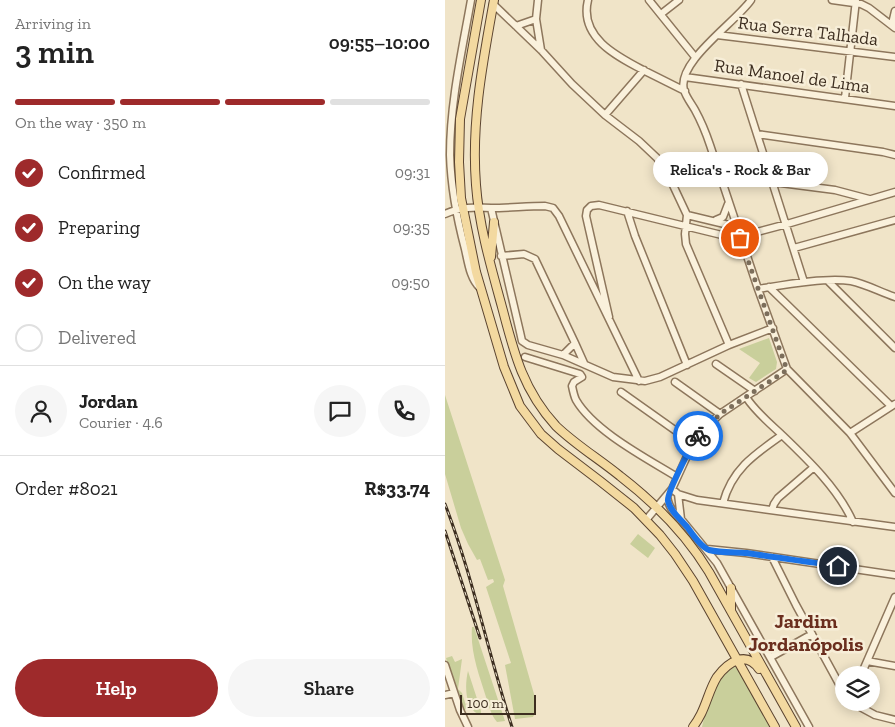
<!DOCTYPE html>
<html lang="en">
<head>
<meta charset="utf-8">
<style>
	:root { --surface:#fff; --page:#f6f6f6; --text:#222; --muted:#767676; --line:#e0e0e0; --accent:#9e2a2b }
	body { margin:0; font-family:"Zilla Slab",serif; background:var(--page); color:var(--text); height:100vh; display:flex; flex-direction:column; font-size:19px; white-space:nowrap }
	* { box-sizing:border-box; margin:0 }
	p { font-size:16px; color:var(--muted) }
	.icon { flex:none; width:28px; height:28px; fill:none; stroke:currentColor; stroke-width:2; stroke-linecap:round; stroke-linejoin:round }
	.map { position:relative; flex:1; overflow:hidden }
	.panel { display:flex; flex-direction:column; background:var(--surface); width:445px }
	.panel>* { flex:none }
	.controls { position:absolute; left:390px; top:666px; display:grid; gap:10px }
	.controls a { display:grid; place-items:center; width:45px; height:45px; border-radius:50%; background:var(--surface); box-shadow:0 2px 12px #0003; font-size:25px }
	.scale { position:absolute; left:15px; bottom:12px; width:76px; box-sizing:border-box; padding-left:5px; border:2px solid #3d2e20; border-top:0; font-size:14px; line-height:18px; white-space:nowrap; color:#3d2e20; -webkit-text-stroke:4px #f7eed8; paint-order:stroke }
	.pin { position:absolute; display:grid; place-items:center; width:42px; height:42px; color:#fff; margin:-21px; border:2px solid #fff; border-radius:50%; box-shadow:0 1px 5px #0007 }
	.courier { position:absolute; display:grid; place-items:center; width:50px; height:50px; margin:-25px; border:4px solid #1a73e8; border-radius:50%; background:#fff; color:#222; box-shadow:0 1px 6px #0007 }
	.bubble { position:absolute; height:35px; border-radius:18px; background:var(--surface); box-shadow:0 2px 12px #0003; font-size:16px; font-weight:600; line-height:35px; text-align:center }
	.overview em { font-style:normal; font-weight:600 }
	.overview div { display:flex; flex-direction:column-reverse }
	.overview { display:flex; align-items:center; justify-content:space-between; height:85px; padding:0 15px }
	h1 { font-size:32px; font-weight:600; line-height:38px }
	.bar { display:grid; grid-template-columns:repeat(4,1fr); gap:8px 5px; align-content:center; height:60px; padding:0 15px }
	.bar i { height:6px; border-radius:4px; background:var(--line) }
	.bar .on { background:var(--accent) }
	.bar p { grid-column:span 4 }
	.line { display:flex; align-items:center; gap:12px; padding:0 15px; border-top:1px solid var(--line) }
	.line div { flex:1 }
	.round { display:grid; place-items:center; flex:none; width:52px; height:52px; border-radius:26px; background:var(--page) }
	ol { padding:0 15px; list-style:none }
	li { display:flex; align-items:center; gap:15px; height:55px }
	li p { margin-inline-start:auto }
	li .icon { padding:5px; border-radius:50%; background:var(--accent); color:#fff; stroke-width:4 }
	li:last-child { color:var(--muted) }
	li i { width:28px; height:28px; border:2px solid var(--line); border-radius:50% }
	.action { display:flex; gap:10px; margin-top:auto; padding:10px 15px }
	.action a { flex:1; height:58px; border-radius:30px; background:var(--accent); color:#fff; font-size:20px; font-weight:600; line-height:58px; text-align:center }
	.action a+a { background:var(--page); color:var(--text) }
	main { display:flex; flex:1; min-height:0 }
	.map>svg:first-child { display:block }
	.green { fill:#c9cf9b }
	.lines { fill:none; stroke-linecap:round; stroke-linejoin:round }
	.minor-casing { stroke:#8d765c; stroke-width:9 }
	.major-casing { stroke:#5b4430; stroke-width:10 }
	.minor { stroke:#faf1dc; stroke-width:6 }
	.major { stroke:#f3d9a0; stroke-width:8 }
	.rail-casing { stroke:#3d2e20; stroke-width:3 }
	.rail { stroke:#f7eed8; stroke-width:1; stroke-dasharray:4; stroke-linecap:butt }
	.done { stroke:#7c6e5b; stroke-width:5; stroke-dasharray:0 9 }
	.route { stroke:#1a73e8; stroke-width:6 }
	.labels { text-anchor:middle; dominant-baseline:central; stroke-width:5; stroke-linejoin:round; paint-order:stroke }
	.street-label { font-size:18px; fill:#3d2e20; stroke:#f7eed8 }
	.quarter-label { font-size:20px; font-weight:bold; fill:#6b2e1e; stroke:#f7eed8 }
</style>
</head>
<body>
<main>
<section class="panel">
<div class="overview"><div><h1>3 min</h1><p>Arriving in</p></div><em>09:55–10:00</em></div>
<div class="bar"><i class="on"></i><i class="on"></i><i class="on"></i><i></i><p>On the way · 350 m</p></div>
<ol>
<li><svg class="icon" aria-label="check" viewBox="0 0 24 24"><path d="M5 12l5 5 9-10"/></svg>Confirmed<p>09:31</p></li>
<li><svg class="icon" aria-label="check" viewBox="0 0 24 24"><path d="M5 12l5 5 9-10"/></svg>Preparing<p>09:35</p></li>
<li><svg class="icon" aria-label="check" viewBox="0 0 24 24"><path d="M5 12l5 5 9-10"/></svg>On the way<p>09:50</p></li>
<li><i></i>Delivered</li>
</ol>
<div class="line" style="height:90px"><a class="round"><svg class="icon" aria-label="person" viewBox="0 0 24 24"><circle cx="12" cy="8" r="4"/><path d="M4 21q1-7 8-7t8 7"/></svg></a><div><b>Jordan</b><p>Courier · 4.6</p></div><a class="round"><svg class="icon" aria-label="chat" viewBox="0 0 24 24"><path d="M4 5h16v11H9l-5 4z"/></svg></a><a class="round"><svg class="icon" aria-label="phone" viewBox="0 0 24 24"><path d="M5 4h4l2 5-3 2q2 4 5 5l2-3 5 2v4C11 20 4 13 5 4z"/></svg></a></div>
<div class="line" style="height:65px"><div>Order #8021</div><b>R$33.74</b></div>
<div class="action"><a>Help</a><a>Share</a></div>
</section>
<div class="map">
<svg width="450" height="727" viewBox="0 0 450 727">
	<rect width="100%" height="100%" fill="#f0e4c8"/>
	<path class="green" d="M324,338L332,362L331,369L311,382L304,378L315,363L294,349Z
		M0,395L60,580L58,586L91,701V711L88,717L70,719L60,665L66,663L41,587L49,582L48,579L43,580L35,559L32,560L23,544L16,528L0,474Z
		M193,534L210,548L203,558L185,544Z
		M27,627H29L60,721L52,722C46,715 44,706 41,697C34,674 25,652 27,627Z
		M7,656L10,662L17,659L13,689L17,693L22,709L19,710L13,698L1,658Z
		M291,666L326,727H257C263,704 267,677 291,666Z
		M23,671L36,711V713L33,714C19,707 20,683 23,671Z"/>
	<g class="lines">
		<defs>
			<path id="minor" d="M26,0C17,51 5,103 5,155C6,187 12,219 20,249C23,262 25,279 35,288
				M93,0L91,19L96,50
				M143,0C134,37 171,56 198,70C212,77 226,84 240,91
				M204,0L250,57
				M306,0C291,22 231,62 239,90C241,97 246,103 250,110C256,121 261,133 265,145L313,289L342,369L405,433L450,493
				M387,0L416,4L424,8L450,28
				M48,4L96,50L127,84L160,115L194,141L212,158L227,183L242,215L240,234L241,244L284,345
				M216,14L234,0
				M447,24L450,11
				M71,26L91,19
				M272,35L450,57
				M240,77L450,106
				M296,84L359,282
				M400,98L411,0
				M160,115L199,70
				M312,134L438,152L450,155
				M328,182L390,190L424,199
				M46,208L75,332L77,341L83,345L118,355L168,377L200,381L215,377L284,345L328,328
				M182,211L190,236L242,365
				M0,214C15,207 30,207 46,208C64,208 82,206 100,206L108,208L114,216L194,381
				M242,215L292,227
				M271,220L278,217L283,204
				M349,248L450,220
				M56,256L79,254L90,259L130,343L139,363
				M383,281L450,348
				M324,287L446,406
				M313,289C338,285 381,277 406,281C421,284 435,292 450,297
				M164,317L141,216L142,210L146,206L154,205L289,238L342,224L450,192
				M118,355L130,343
				M80,357L135,374L137,377L129,382L127,386C128,391 129,396 131,400C149,431 201,458 232,477
				M271,364L310,391
				M230,382L275,414
				M176,392L248,443
				M301,397C310,411 323,422 335,433C361,458 393,488 408,522
				M405,433L450,404
				M227,489L233,494L252,500L450,527
				M233,494L236,519
				M222,496C223,506 228,513 236,519L272,563L364,727
				M278,503C287,469 310,454 337,435
				M327,510L329,504L333,498L369,467
				M201,520L227,489L248,443L259,429L275,414L342,369
				M262,549L301,553L450,575
				M327,557L351,605L399,693
				M326,657L367,634
				M422,661L450,666
				M0,665L15,710L23,727
				M416,675L450,597
				M0,695L9,693
				M406,702L430,715L450,720"/>
			<path id="major" d="M36,0L15,119L14,162L16,198L31,272L59,367L75,406L96,434L113,449L155,481L189,508L215,535L230,554L248,581L330,727
				M49,0C38,61 26,122 31,185C34,226 46,267 57,307C69,353 78,390 111,426C131,445 154,459 175,476C210,503 241,534 264,572L351,727
				M46,257L49,222
				M286,588V610
				M248,727C251,723 254,718 256,714C262,702 265,688 272,677C283,662 301,650 314,669"/>
		</defs>
		<use href="#minor" class="minor-casing"/>
		<use href="#major" class="major-casing"/>
		<use href="#minor" class="minor"/>
		<use href="#major" class="major"/>
		<defs>
			<path id="rail" d="M0,504C28,577 43,653 67,727
				M0,531L35,638"/>
		</defs>
		<use href="#rail" class="rail-casing"/>
		<use href="#rail" class="rail"/>
	</g>
	<g class="lines">
		<path class="done" d="M253,436L275,414L342,370L295,238"/>
		<path class="route" d="M253,436C247,444 221,494 223,501C226,513 236,519 243,528C248,535 256,547 264,550C276,553 290,552 302,553C333,558 363,562 393,566"/>
	</g>
	<g class="labels">
		<g class="street-label">
			<text transform="translate(363 31) rotate(7)">Rua Serra Talhada</text>
			<text transform="translate(347 76) rotate(8)">Rua Manoel de Lima</text>
		</g>
		<g class="quarter-label">
			<text x="361" y="621">Jardim<tspan x="361" dy="23">Jordanópolis</tspan></text>
		</g>
	</g>
</svg>
<div class="controls">
<a><svg class="icon" aria-label="layers" viewBox="0 0 24 24"><path d="M12 4l9 5-9 5-9-5zM3 14l9 5 9-5"/></svg></a>
</div>
<div class="scale">100 m</div>
<div class="pin" style="left:295px;top:238px;background:#ea580c"><svg class="icon" aria-label="bag" viewBox="0 0 24 24"><path d="M5 8h14l-1 12H6zM9 8a3 3 0 0 1 6 0"/></svg></div>
<div class="pin" style="left:393px;top:566px;background:#1f2937"><svg class="icon" aria-label="home" viewBox="0 0 24 24"><path d="M3 11l9-7 9 7M6 9v11h12V9"/></svg></div>
<div class="courier" style="left:253px;top:436px"><svg class="icon" aria-label="bike" viewBox="0 0 24 24"><circle cx="6" cy="16" r="4"/><circle cx="18" cy="16" r="4"/><path d="M6 16l4-8h5l3 8M10 8l3 8H6M13 5h3"/></svg></div>
<div class="bubble" style="left:208px;top:152px;width:175px">Relica's - Rock &amp; Bar</div>
</div>
</main>
</body>
</html>
